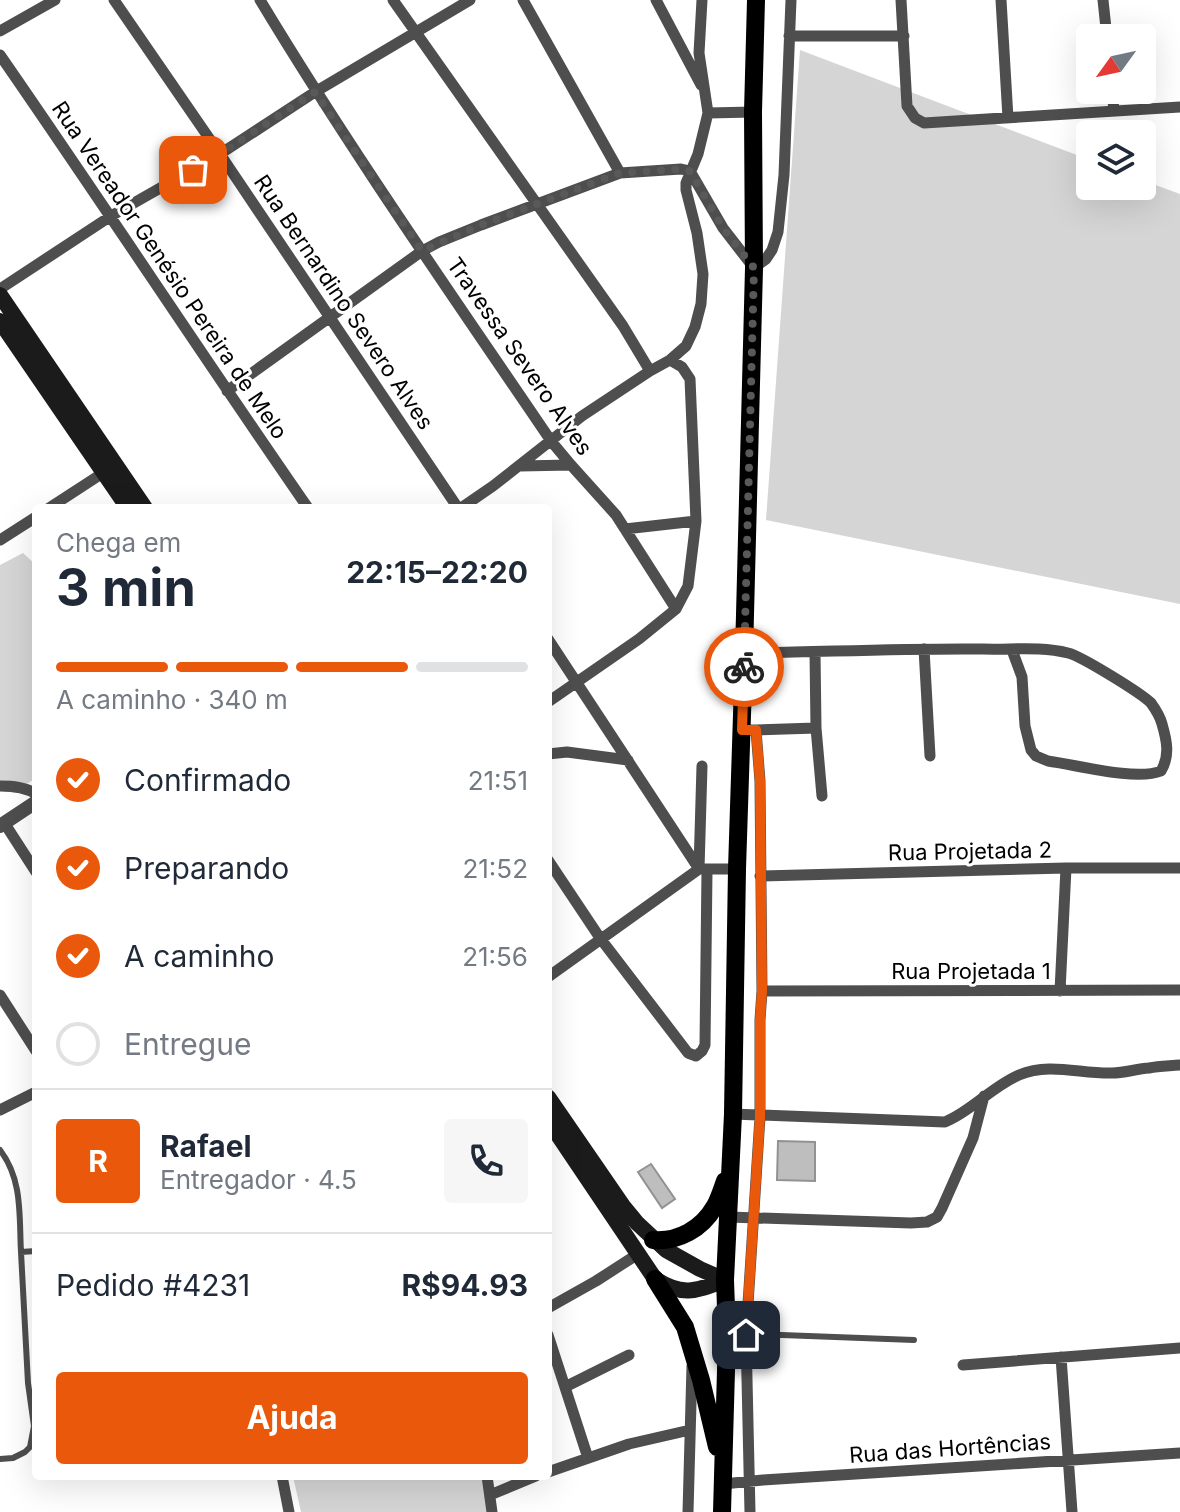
<!DOCTYPE html>
<html lang="pt">
<head>
<meta charset="utf-8">
<style>
	:root { --surface:#fff; --page:#f6f6f7; --text:#1f2937; --muted:#747a83; --line:#e0e1e3; --accent:#ea580c }
	body { margin:0; font-family:Inter,sans-serif; background:var(--page); color:var(--text); height:100vh; display:flex; flex-direction:column; font-size:30px; white-space:nowrap }
	* { box-sizing:border-box; margin:0 }
	p { font-size:26px; color:var(--muted) }
	.icon { flex:none; width:44px; height:44px; fill:none; stroke:currentColor; stroke-width:2; stroke-linecap:round; stroke-linejoin:round }
	.map { position:relative; flex:1; overflow:hidden }
	.panel { position:absolute; left:32px; top:504px; width:520px; height:976px; display:flex; flex-direction:column; background:var(--surface); border-radius:8px; box-shadow:0 8px 32px #0002 }
	.panel>* { flex:none }
	.needle { width:52px; rotate:237deg }
	.controls { position:absolute; left:1076px; top:24px; display:grid; gap:16px }
	.controls a { display:grid; place-items:center; width:80px; height:80px; border-radius:8px; background:var(--surface); box-shadow:0 8px 32px #0002; font-size:40px }
	.pin { position:absolute; display:grid; place-items:center; width:68px; height:68px; color:#fff; margin:-34px; border-radius:16px; box-shadow:0 4px 12px #0006 }
	.courier { position:absolute; display:grid; place-items:center; width:80px; height:80px; margin:-40px; border:6px solid #ea580c; border-radius:50%; background:#fff; color:#222; box-shadow:0 2px 10px #0007 }
	.summary em { font-style:normal; font-weight:700 }
	.summary div { display:flex; flex-direction:column-reverse }
	.summary { display:flex; align-items:center; justify-content:space-between; height:136px; padding:0 24px }
	h1 { font-size:52px; font-weight:700; line-height:60px }
	.bar { display:grid; grid-template-columns:repeat(4,1fr); gap:12px 8px; align-content:center; height:96px; padding:0 24px }
	.bar i { height:10px; border-radius:6px; background:var(--line) }
	.bar .selected { background:var(--accent) }
	.bar p { grid-column:span 4 }
	.line { display:flex; align-items:center; gap:20px; padding:0 24px; border-top:2px solid var(--line) }
	.line div { flex:1 }
	.round { display:grid; place-items:center; flex:none; width:84px; height:84px; border-radius:8px; background:var(--page) }
	ol { padding:0 24px; list-style:none }
	li { display:flex; align-items:center; gap:24px; height:88px }
	li p { margin-inline-start:auto }
	li .icon { padding:8px; border-radius:50%; background:var(--accent); color:#fff; stroke-width:4 }
	li:last-child { color:var(--muted) }
	li i { width:44px; height:44px; border:4px solid var(--line); border-radius:50% }
	.primary-button { display:flex; gap:16px; margin-top:auto; padding:16px 24px }
	.primary-button a { flex:1; height:92px; border-radius:8px; background:var(--accent); color:#fff; font-size:32px; font-weight:700; line-height:92px; text-align:center }
	.map>svg:first-child { display:block }
	.green { fill:#d5d5d5 }
	.building { fill:#bebebe; stroke:#929292; stroke-width:2 }
	.lines { fill:none; stroke-linecap:round; stroke-linejoin:round }
	.service { stroke:#4e4e4e; stroke-width:6 }
	.minor { stroke:#4e4e4e; stroke-width:11 }
	.tertiary { stroke:#4e4e4e; stroke-width:14 }
	.secondary { stroke:#1b1b1b; stroke-width:16 }
	.trunk { stroke:#000; stroke-width:18 }
	.done { stroke:#595959; stroke-width:8; stroke-dasharray:0 14.4 }
	.route { stroke:#ea580c; stroke-width:10 }
	.labels { text-anchor:middle; dominant-baseline:central; stroke-width:6; stroke-linejoin:round; paint-order:stroke }
	.street-label { font-size:22px; fill:#000; stroke:#fff }
</style>
</head>
<body>
<div class="map">
<svg width="1180" height="1512" viewBox="0 0 1180 1512">
	<rect width="100%" height="100%" fill="#fff"/>
	<path class="green" d="M800,50L1090,160V186H1142V180L1180,194V604L766,520Z
		M23,553L36,565V778L16,791L0,790V565Z
		M293,1476H482L488,1512H301Z"/>
	<path class="building" d="M778,1141L815,1142V1181L777,1180Z
		M651,1164L675,1199L662,1208L638,1172Z"/>
	<g class="lines">
		<path class="service" d="M0,1150C23,1180 19,1216 21,1252L36,1251
			M729,1335L756,1334L914,1340
			M0,1459L13,1458L25,1452L30,1447L34,1426L28,1383L21,1252"/>
		<path class="minor" d="M114,0L220,154L458,508
			M260,0C351,151 452,295 551,441L571,465L616,515L676,609
			M393,0L623,326L650,371
			M523,0L620,173
			M656,0L701,85
			M901,0L907,106L915,118L924,123L1180,107
			M1001,0L1008,118
			M1103,0L1107,38
			M0,31L55,0
			M789,36H904
			M0,55C104,205 204,358 308,508
			M1112,90L1114,111
			M708,113L753,112
			M0,289L111,216L220,154L315,92L470,0
			M227,391L422,251L439,242L481,225L620,173L681,169L690,171L723,228L754,268L766,259L772,250L778,232L784,175L791,0
			M520,466L571,465
			M49,508L109,469
			M461,508L493,486L582,416L650,371L670,360L686,346L695,327L701,304L703,274L697,233L686,190V183L698,154L708,113L699,53L702,0
			M625,529L696,521
			M0,540L36,517
			M548,639L699,869H737
			M924,649L930,756
			M815,652L816,728L822,796
			M744,653C824,652 903,648 983,649C1011,650 1040,646 1068,653C1081,656 1141,693 1151,703C1156,710 1160,716 1162,724C1167,741 1170,756 1161,771C1136,781 1077,765 1048,761L1036,756L1031,750L1025,726L1022,677L1012,650
			M548,702L639,639L676,609L688,586L696,521L690,379L682,367L670,360
			M742,730H756L760,781L762,991L760,1020V1117L746,1335L750,1512
			M756,730L816,728
			M548,754L567,752L628,760
			M0,786C13,786 25,787 36,794
			M5,824L36,872
			M548,860L600,938L688,1053L696,1056L702,1051L705,1045L707,870
			M760,876L1066,868H1180
			M548,977L699,869L702,766
			M762,991L1180,990
			M1060,991L1066,868
			M0,995L36,1051
			M0,1110L36,1092
			M733,1114L945,1122C972,1111 991,1087 1019,1075C1050,1062 1080,1074 1112,1073C1124,1073 1136,1069 1149,1068C1159,1066 1170,1066 1180,1065
			M729,1217L911,1223L927,1222L937,1217L942,1208L973,1138L984,1096
			M548,1308L596,1281L638,1254
			M548,1335L588,1458
			M1061,1357L1072,1512
			M963,1365L1180,1348
			M565,1387L629,1355
			M548,1472L629,1444L690,1430
			M282,1476L289,1512
			M487,1476L492,1512
			M723,1484L763,1480L1180,1453
			M490,1495L536,1476
			M688,1512L692,1366"/>
		<path class="tertiary" d="M0,826L36,802"/>
		<path class="secondary" d="M0,295L145,508
			M0,321L128,508
			M548,1097L623,1206L637,1223L666,1250L700,1269L725,1280
			M548,1120L655,1279C683,1297 696,1291 725,1280"/>
		<path class="trunk" d="M653,1240C678,1242 702,1229 715,1206C719,1199 722,1189 725,1181
			M655,1279L685,1327L701,1380L717,1447
			M722,1512L727,1335L725,1280L733,1114L737,869L744,653L754,268L753,112L756,0"/>
	</g>
	<g class="lines">
		<path class="done" d="M193,170L220,154L315,92L422,251L481,225L620,173L681,169L690,171L723,228L754,268L744,667"/>
		<path class="route" d="M744,667L742,730H756L760,781L762,991L760,1020V1117L746,1335"/>
	</g>
	<g class="labels">
		<g class="street-label">
			<text transform="translate(170 270) rotate(56)">Rua Vereador Genésio Pereira de Melo</text>
			<text transform="translate(344 302) rotate(56)">Rua Bernardino Severo Alves</text>
			<text transform="translate(520 356) rotate(55)">Travessa Severo Alves</text>
			<text transform="translate(970 851) rotate(-1)">Rua Projetada 2</text>
			<text x="971" y="971">Rua Projetada 1</text>
			<text transform="translate(950 1448) rotate(-4)">Rua das Hortências</text>
		</g>
	</g>
</svg>
<div class="controls">
<a><svg class="needle" viewBox="-14 -14 28 28"><path d="M0-13l5 13h-10z" fill="#e53935"/><path d="M0 13l5-13h-10z" fill="#747a83"/></svg></a>
<a><svg class="icon" aria-label="layers" viewBox="0 0 24 24"><path d="M12 4l9 5-9 5-9-5zM3 14l9 5 9-5"/></svg></a>
</div>
<div class="pin" style="left:193px;top:170px;background:#ea580c"><svg class="icon" aria-label="bag" viewBox="0 0 24 24"><path d="M5 8h14l-1 12H6zM9 8a3 3 0 0 1 6 0"/></svg></div>
<div class="pin" style="left:746px;top:1335px;background:#1f2937"><svg class="icon" aria-label="home" viewBox="0 0 24 24"><path d="M3 11l9-7 9 7M6 9v11h12V9"/></svg></div>
<div class="courier" style="left:744px;top:667px"><svg class="icon" aria-label="bike" viewBox="0 0 24 24"><circle cx="6" cy="16" r="4"/><circle cx="18" cy="16" r="4"/><path d="M6 16l4-8h5l3 8M10 8l3 8H6M13 5h3"/></svg></div>
<section class="panel">
<div class="summary"><div><h1>3 min</h1><p>Chega em</p></div><em>22:15–22:20</em></div>
<div class="bar"><i class="selected"></i><i class="selected"></i><i class="selected"></i><i></i><p>A caminho · 340 m</p></div>
<ol>
<li><svg class="icon" aria-label="check" viewBox="0 0 24 24"><path d="M5 12l5 5 9-10"/></svg>Confirmado<p>21:51</p></li>
<li><svg class="icon" aria-label="check" viewBox="0 0 24 24"><path d="M5 12l5 5 9-10"/></svg>Preparando<p>21:52</p></li>
<li><svg class="icon" aria-label="check" viewBox="0 0 24 24"><path d="M5 12l5 5 9-10"/></svg>A caminho<p>21:56</p></li>
<li><i></i>Entregue</li>
</ol>
<div class="line" style="height:144px"><b class="round" style="background:var(--accent);color:#fff">R</b><div><b>Rafael</b><p>Entregador · 4.5</p></div><a class="round"><svg class="icon" aria-label="phone" viewBox="0 0 24 24"><path d="M5 4h4l2 5-3 2q2 4 5 5l2-3 5 2v4C11 20 4 13 5 4z"/></svg></a></div>
<div class="line" style="height:104px"><div>Pedido #4231</div><b>R$94.93</b></div>
<div class="primary-button"><a>Ajuda</a></div>
</section>
</div>
</body>
</html>
